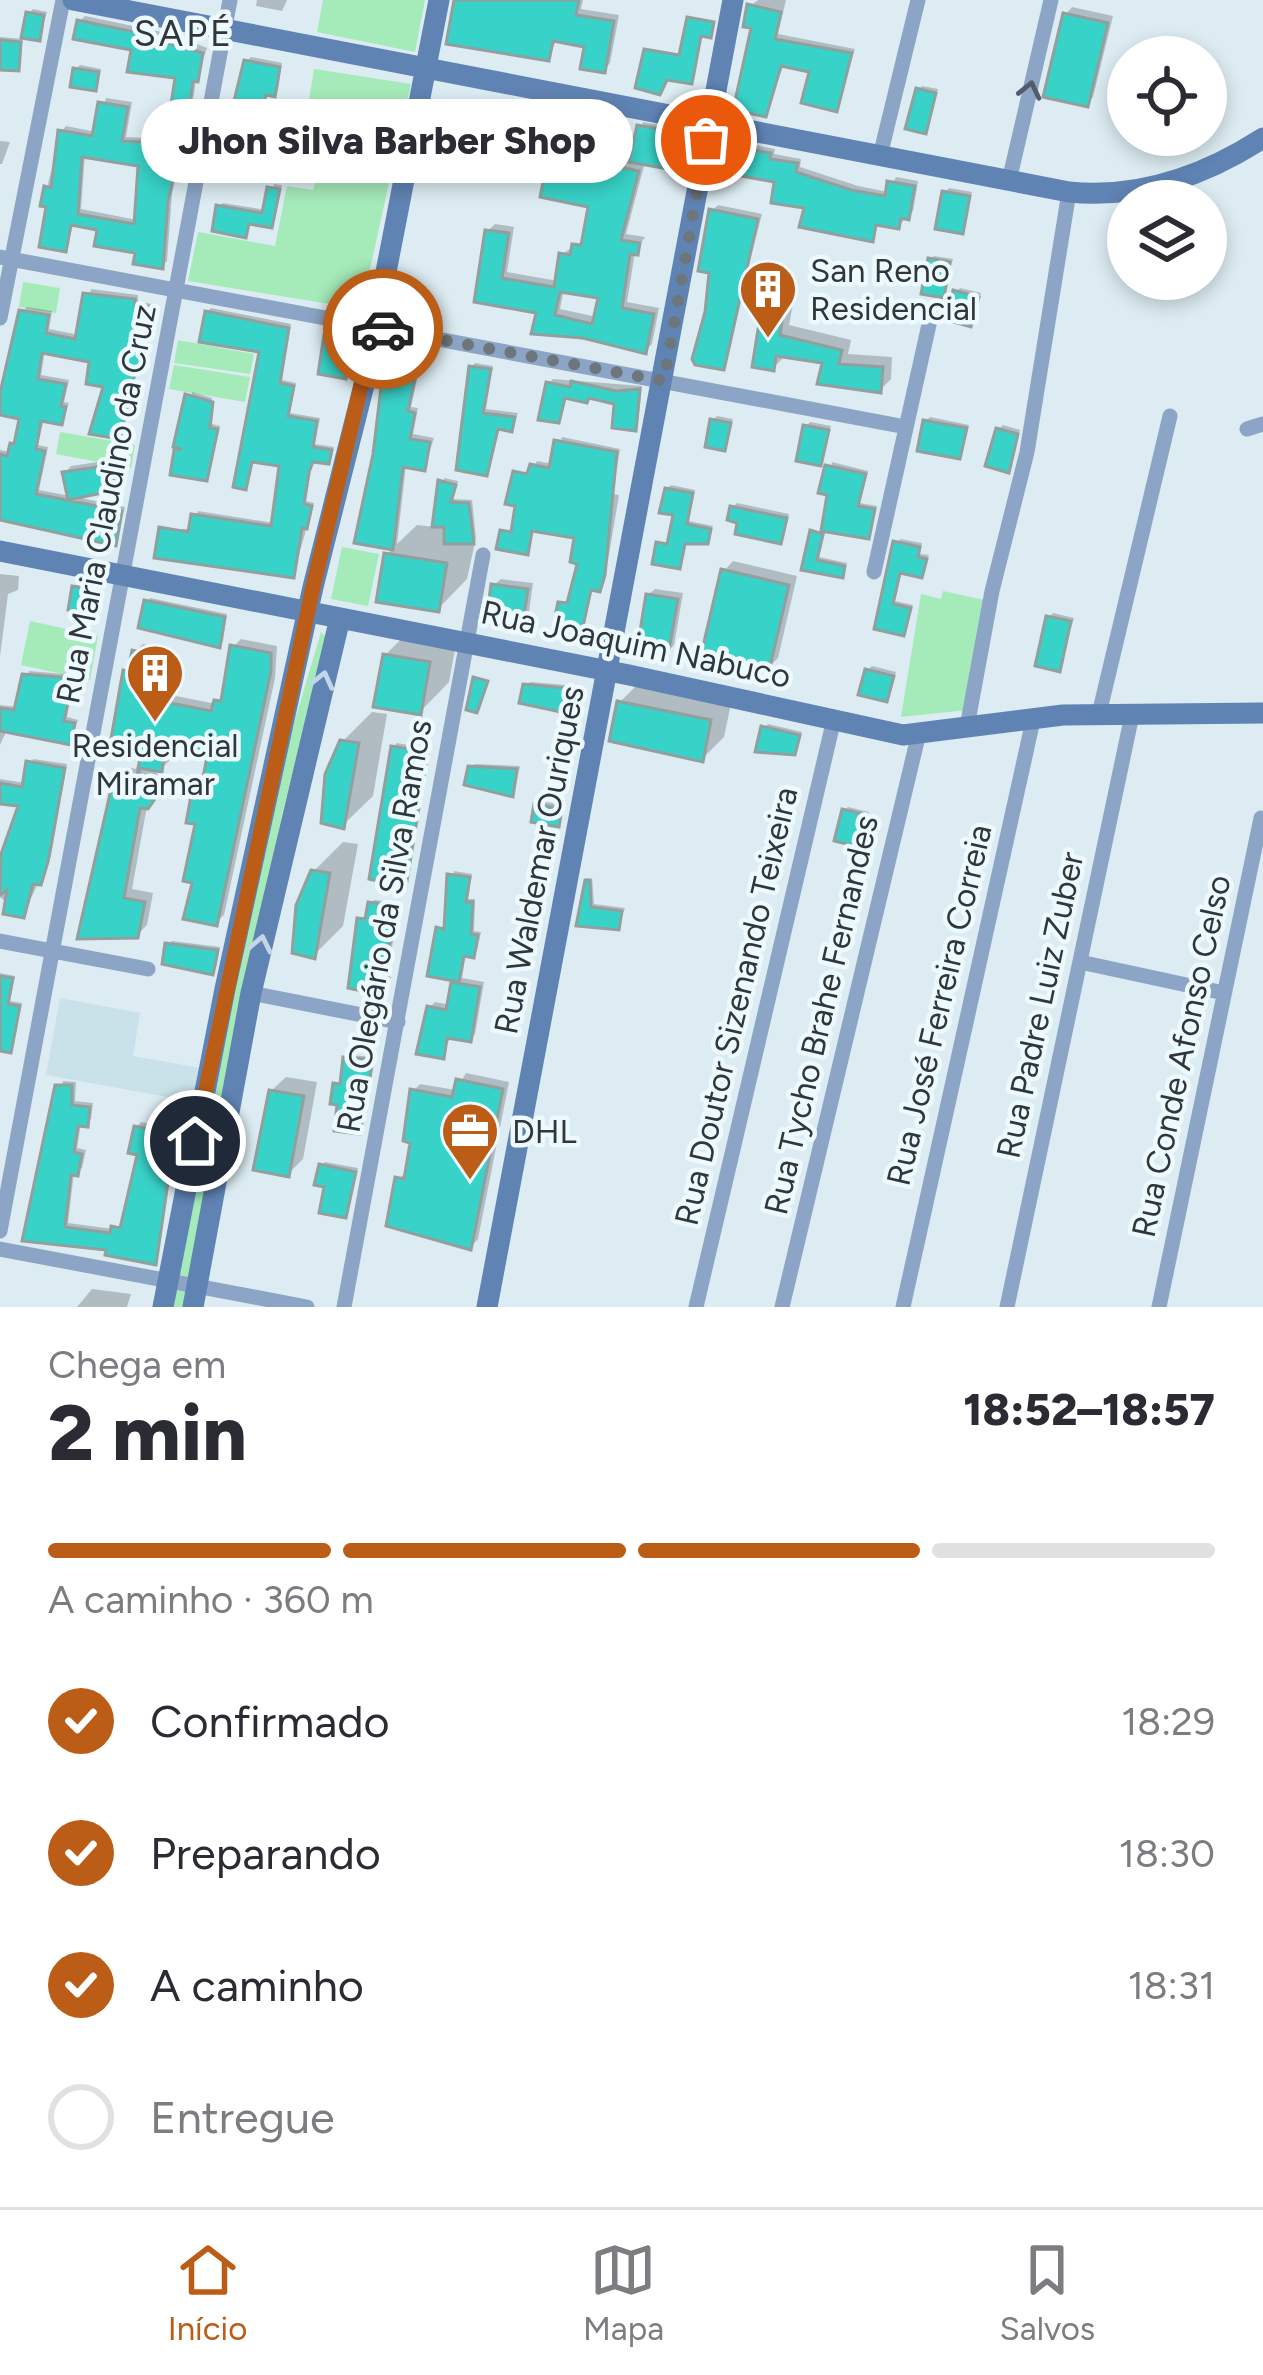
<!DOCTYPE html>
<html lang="pt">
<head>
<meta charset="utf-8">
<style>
	:root { --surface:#fff; --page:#f7f7f7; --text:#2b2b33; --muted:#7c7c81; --line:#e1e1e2; --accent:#bc5d17 }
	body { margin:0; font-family:Figtree,sans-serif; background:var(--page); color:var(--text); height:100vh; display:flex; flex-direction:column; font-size:45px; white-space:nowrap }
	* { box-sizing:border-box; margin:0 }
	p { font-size:39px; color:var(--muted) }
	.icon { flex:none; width:66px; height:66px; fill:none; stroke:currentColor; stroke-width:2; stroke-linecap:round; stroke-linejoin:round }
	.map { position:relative; height:1307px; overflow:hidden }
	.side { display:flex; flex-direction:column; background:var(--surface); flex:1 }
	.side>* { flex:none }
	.buttons { position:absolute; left:1107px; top:36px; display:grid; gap:24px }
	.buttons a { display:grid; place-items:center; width:120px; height:120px; border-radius:50%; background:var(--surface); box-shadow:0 6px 18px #0003; font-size:60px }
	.pin { position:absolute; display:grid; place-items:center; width:102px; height:102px; color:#fff; margin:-51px; border:6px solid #fff; border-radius:50%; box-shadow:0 3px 12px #0007 }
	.courier { position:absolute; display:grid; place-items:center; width:120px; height:120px; margin:-60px; border:9px solid #bc5d17; border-radius:50%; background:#fff; color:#222; box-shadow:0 3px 15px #0007 }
	.bubble { position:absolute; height:84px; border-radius:42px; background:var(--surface); box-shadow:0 6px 18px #0003; font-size:39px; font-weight:800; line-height:84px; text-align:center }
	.headline em { font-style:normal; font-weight:800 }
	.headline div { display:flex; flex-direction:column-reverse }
	.headline { display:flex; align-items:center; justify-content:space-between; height:204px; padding:0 48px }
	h1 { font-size:78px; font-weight:800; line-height:90px }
	.bar { display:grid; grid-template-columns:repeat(4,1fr); gap:18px 12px; align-content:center; height:144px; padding:0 48px }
	.bar i { height:15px; border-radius:9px; background:var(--line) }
	.bar .on { background:var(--accent) }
	.bar p { grid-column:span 4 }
	ol { padding:0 48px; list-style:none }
	li { display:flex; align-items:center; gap:36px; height:132px }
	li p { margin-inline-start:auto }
	li .icon { padding:12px; border-radius:50%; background:var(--accent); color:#fff; stroke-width:4 }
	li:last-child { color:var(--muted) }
	li i { width:66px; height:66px; border:6px solid var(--line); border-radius:50% }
	.tabs { display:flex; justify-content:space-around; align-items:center; height:168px; border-top:3px solid var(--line); background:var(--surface); font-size:33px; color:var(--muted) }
	.tabs a { display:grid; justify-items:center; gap:6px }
	.tabs .on { color:var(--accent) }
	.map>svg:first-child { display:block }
	.built { fill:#c9e1e9 }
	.green { fill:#a5eab9 }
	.shadow { fill:#0003; fill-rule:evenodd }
	.building { fill:#38d3c8; stroke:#90a09e; stroke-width:3; fill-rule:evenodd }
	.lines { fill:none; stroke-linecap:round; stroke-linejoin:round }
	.street { stroke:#8ca5c6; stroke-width:15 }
	.secondary { stroke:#5f83b3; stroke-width:21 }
	.oneway { stroke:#515e6a }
	.oneway2 { stroke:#c2d6e8 }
	.done { stroke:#6d767a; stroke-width:12; stroke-dasharray:0 21.6 }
	.route { stroke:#bc5d17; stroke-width:15 }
	.labels { text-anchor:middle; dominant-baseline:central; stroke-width:9; stroke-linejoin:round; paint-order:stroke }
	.poi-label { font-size:33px; fill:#313739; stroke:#ecf9fe; text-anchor:start }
	.street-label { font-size:33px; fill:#313739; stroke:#ecf9fe }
	.neighbourhood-label { font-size:36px; letter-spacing:3px; fill:#313739; stroke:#ecf9fe }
</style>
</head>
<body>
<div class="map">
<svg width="1263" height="1307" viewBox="0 0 1263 1307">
	<rect width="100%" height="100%" fill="#dcecf2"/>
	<path class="built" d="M60,998L140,1013L133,1056L201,1068L195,1102L46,1075Z"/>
	<path class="green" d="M323,0H425L415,52L317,32Z
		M314,69L411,84L361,309L188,281L198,232L275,246L287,186L313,190L330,123L306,119Z
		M23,282L60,288L56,313L19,307Z
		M178,340L254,354L250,374L174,363Z
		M174,365L250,377L245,402L169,389Z
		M60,432L135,445L131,468L56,454Z
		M342,547L379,554L368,606L331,599Z
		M943,591L984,600L967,710L901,717L921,594L941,599Z
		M30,621L98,636L90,680L21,665Z
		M321,632L327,638L282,814L190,1283L184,1307H171L233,991L289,740Z"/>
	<path class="shadow" d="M257,0H287L282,11L256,6Z
		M456,0H583L581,9L619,15L610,63L604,70L587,44L557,39L548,58Z
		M786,0L778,34L855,49L836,108L812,70L784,64L765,113L750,6L758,0Z
		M1072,7L1113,16L1093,97L1087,104L1066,14Z
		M33,9L47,12L39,38L29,13Z
		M85,16L171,34L207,48L196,80L184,164L178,168L172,194L167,261L162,266L101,228L74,223L65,249L50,205L47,188L61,132L66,126L96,132L106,98L132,102L126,137L168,139L178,75L80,21ZM85,154L141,163L137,220L81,209Z
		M0,37L23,39L18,68L0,67Z
		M251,57L282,63L278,90L268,93L262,107L247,61Z
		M80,65L101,69L95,88L76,69Z
		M922,86L938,89L925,131L918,90Z
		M643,122L694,132L684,169L645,162L626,234L645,237L635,252L627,302L659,308L652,344L645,351L535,331L539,310L478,299L488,231L495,224L514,227L507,272L558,281L562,254L586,239L591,204L551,155L558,148L632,162ZM564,289L601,296L597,317L560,309Z
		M0,141L10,142L2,164H0Z
		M734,141L775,149L774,154L801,159L800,167L858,186L888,192L896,177L918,181L913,211L898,226L879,222L872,238L808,206L728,146Z
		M242,147L270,151L263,173L238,151Z
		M274,184L282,185L271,225L251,222L245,234L219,207L223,203L266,210Z
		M949,188L972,192L962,231L945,192Z
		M718,205L762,214L723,367L712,270V211Z
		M934,256L953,259L943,295L930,260Z
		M960,288L981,293L970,323L956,292Z
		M91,289L138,295V302L152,304L148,362L139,365L119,436L107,385L93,360L45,350L41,375L69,380L64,402L69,403L61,422L44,419L38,445L48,447L39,490L70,496L65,473L71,466L118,459L122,480L116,487L71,496L125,507L115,543L0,518V450L11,452L23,416L0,412V401L22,312L27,307L52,311L49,329L79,335Z
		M775,301L793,304L789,325L851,340L848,354L892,357L891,379L880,390L825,361L784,357L773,368L764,312Z
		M211,308L291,324L282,380L296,383L290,413L320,418L315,444L334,447L328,461L314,459L312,465L306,501L314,503L293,575L162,529H191L198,511L274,523L282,464L254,459L245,486L262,349L207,312Z
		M331,333L354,336L345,375L327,337Z
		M393,351L422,356L411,407L418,408L413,434L434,438L424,468L406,465L397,544L417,525L435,527L444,478L458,481L453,499L472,500L476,538L467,579L438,609L387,554L395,547L357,541Z
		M475,363L493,366L486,409L518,413L511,429L500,427L486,473L471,367Z
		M553,379L642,386L638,424L634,428L618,402L590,395H567L558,419L549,383Z
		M192,392L212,398V424L220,426L206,478L177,452L183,446Z
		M717,416L733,419L724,448L713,420Z
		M930,417L969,425L959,456L926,421Z
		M810,422L831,426L820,463L806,426Z
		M1003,425L1020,430L1008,470L999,429Z
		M562,437L620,449L613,494L619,495L604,584L593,587L581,628L561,603L571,600L580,561L578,536L535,529L527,552L503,532L514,529L516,473L531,471L537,461L553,464Z
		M832,462L868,471L860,503L877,506L868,536L826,529L819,557L847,563L842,575L805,568L813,532L824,530Z
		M671,485L695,490L689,521L713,526L706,541H687L679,566L659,544L670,541L676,513L667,489Z
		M737,503L789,514L784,537L780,541L741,520L733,507Z
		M900,539L922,543L920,554L929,555L922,575L902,570L895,601L913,605L903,633L878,627Z
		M733,561L797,576L778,658L768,668L724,571Z
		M0,574L19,576L18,590L8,594L0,656Z
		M501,579L533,583L528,619L521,626L494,585Z
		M79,583L102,587L95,611L75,587Z
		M655,589L683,593L674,645L667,652L648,595Z
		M150,598L227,614L223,641L219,644L146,602Z
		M1053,613L1074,618L1059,668L1049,617Z
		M415,626L458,633L449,682L420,712L385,655Z
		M241,639L277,646L275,678L224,915L216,922L196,880L195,792L203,784L210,755L171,747L169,761L161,769L152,767L165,784L147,806L132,889L153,893L147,925L137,935L81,936L116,777L126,767L141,770L143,756L126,671L135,652L143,644L173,650L169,670L180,676L176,696L216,704L226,692L233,647Z
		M872,666L896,672L886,699L868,670Z
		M29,671L75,675L67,717L78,720L70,742L7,730L0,745V705L18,707Z
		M641,681L732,699L724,737L702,759L619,703Z
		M530,682L577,686L573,707L569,711L526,686Z
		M372,712L387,714L373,796L343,825L342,742Z
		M768,724L802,732L798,748L794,752L764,728Z
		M397,743L430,749L406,883L393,747Z
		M33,759L67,764L51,856L23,915L0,897V877L21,804L0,801V779L25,783Z
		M475,764L520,766L515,790L512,794L471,768Z
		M541,801L565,806L558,824L537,805Z
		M848,807L869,812L858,843L844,811Z
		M343,842L358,844L343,926L314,955L313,872Z
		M454,871L472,874L468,899H475L474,931L481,932L477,951L466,953L462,978L484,982L475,1034L470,1039L451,1036L442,1056L429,1008L435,1002L450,1005L458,979L439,929L447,925Z
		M592,877L594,904L625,908L618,927L580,923Z
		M374,900L400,903L384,992L359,919L368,916Z
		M172,941L220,947L216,968L212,972L168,945Z
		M0,973L15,976L10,1001L22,1003L10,1049L0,1048Z
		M350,1055L375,1057L359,1131L340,1103L336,1084L344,1081Z
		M466,1073L509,1082L478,1239L471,1247L397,1179L408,1172L414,1140L413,1091L420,1084L456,1090Z
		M286,1077L317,1082L303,1159L288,1174L271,1091Z
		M63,1081L76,1082L75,1101L93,1103L91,1119L81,1123L77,1148L86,1150L82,1168L74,1172L68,1223L113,1229L124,1224L141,1152L137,1127L141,1122L178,1130L155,1262L110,1248L26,1238Z
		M325,1162L358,1168L345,1215L327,1185L321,1166Z
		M92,1289L131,1294L127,1307H77Z"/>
	<path class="building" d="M454,0H579L576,15L614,21L605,73L580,69L584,47L553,41L549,61L446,44Z
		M747,4L781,12L775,39L852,53L837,112L801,103L809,72L781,66L766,117L733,110L751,28L743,27Z
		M26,12L44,15L40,41L21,38Z
		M1063,13L1108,23L1088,107L1043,97Z
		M687,17L714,22L711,38L701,36L692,84L667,80L660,95L635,88L644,49L679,55Z
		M77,20L168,39L167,43L203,53L198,82L193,81L180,172L175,171L168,201L163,269L133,264L135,253L94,246L97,230L71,225L66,252L39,247L46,207L40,206L44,186L51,188L58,130L92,136L98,102L128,107L122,141L165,143L175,78L127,72L131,50L73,39ZM82,157L138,166L134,224L78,214Z
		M0,40L21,42L19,71L0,70Z
		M244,60L280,67L275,97L266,95L263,110L233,105Z
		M73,68L99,72L96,91L70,87Z
		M916,88L936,93L926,134L905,129Z
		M637,125L692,135L685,172L629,162Z
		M726,145L771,153L770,159L798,163L796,172L851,190L885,196L887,181L915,186L909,220L901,218L899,229L876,225L873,242L799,227L804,208L771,203L774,182L720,172Z
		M235,149L268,154L265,176L232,171Z
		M549,153L639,171L621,240L640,243L638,255L630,254L622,308L654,314L646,354L583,338L531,334L536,313L474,302L485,230L509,233L502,278L554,287L559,253L570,255L572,244L581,245L588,207L540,197ZM560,292L598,298L592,324L555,315Z
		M267,187L280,189L272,228L249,224L246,238L212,231L216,205L262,213Z
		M942,191L970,196L963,234L935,229Z
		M709,209L758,219L724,370L695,365L692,359L705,312L709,273L698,271Z
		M928,258L950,262L944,298L921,294Z
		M953,290L979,297L971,327L946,320Z
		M83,293L135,299V306L149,307L145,369L136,368L120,439L89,434L103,387L86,384L89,362L42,353L38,379L66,384L61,406L66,407L62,425L41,421L36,449L45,451L36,494L122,511L116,546L0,520V454L7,456L10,443L14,444L19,419L0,415V393L19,310L49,315L46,333L75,339Z
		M205,311L289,328L280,383L294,386L288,416L317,421L313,447L332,450L329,464L313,462L309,472L304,504L312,506L307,529L302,528L294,578L154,558L159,527L188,532L191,514L271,526L279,466L252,462L246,490L233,487L259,352L199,342Z
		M761,311L783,315L780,335L842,350L839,364L883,367L881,393L817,384L822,363L776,356L774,371L752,367Z
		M324,335L352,339L346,379L318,374Z
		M385,354L419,360L408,411L415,413L410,439L430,442L425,471L403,467L393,550L354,543L373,454Z
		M469,366L491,369L483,413L515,417L512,432L498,429L487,476L456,470Z
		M571,381L616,391L640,389L636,431L612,428L614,404L589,398L587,403L565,398L559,423L538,420L546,382L570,387Z
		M185,394L213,402L210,428L218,429L207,481L170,475L174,450L182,449L173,447Z
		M710,419L731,423L725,451L705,447Z
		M923,420L967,428L960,459L917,451Z
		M803,425L829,430L821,466L796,461Z
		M996,428L1018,434L1009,473L985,466Z
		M554,440L617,452L605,575L600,592L591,590L582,631L553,625L558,602L567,603L577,564L570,562L574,538L532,531L528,555L496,549L500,530L511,532L515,506L505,504L513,471L527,474L530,464L549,468Z
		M112,465L117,490L68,500L62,472Z
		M825,465L866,474L858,506L875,509L869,539L821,531L827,495L818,493Z
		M438,480L456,485L451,502L469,503L474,544H444V527H432Z
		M665,488L693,493L687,524L711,529L708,544H685L680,569L652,564L656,542L667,544L673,515L659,513Z
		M730,506L787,518L781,544L735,534L737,523L727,520Z
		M810,530L823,534L817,560L845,566L843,578L801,570Z
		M893,541L920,547L918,557L927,559L922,578L900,573L893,604L911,608L904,636L874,629Z
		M384,553L447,563L439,612L376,602Z
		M721,569L789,585L769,671L701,655Z
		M491,584L528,589L522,629L486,623Z
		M72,586L100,590L96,614L68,610Z
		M646,594L678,599L668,655L637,650Z
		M144,600L225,617L220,648L138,628Z
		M1046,616L1071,621L1060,672L1035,666Z
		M230,645L271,653V671L217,926L183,919L192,883L183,881L195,824L186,823L192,790L200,792L207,757L165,749L162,772L138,768L140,758L117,754L119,741L111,739L123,670L128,671L132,650L167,658L163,678L174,684L170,703L211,711L214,700L221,701Z
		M383,654L430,662L421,715L373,707Z
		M865,669L894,676L887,702L858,695Z
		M22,674L73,678L64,721L75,723L71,745L0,731V708L14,710Z
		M473,677L488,681L477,713L466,710Z
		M523,684L575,689L570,714L519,703Z
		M617,701L711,720L703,762L609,741Z
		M761,726L800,735L795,755L755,752Z
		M340,740L359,743L344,829L321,823L325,774Z
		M391,746L428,752L406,887L369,879Z
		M26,761L65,768L48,862L41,885L33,884L24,918L3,914L7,890L0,895L1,854L18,806L0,804V783L22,787Z
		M468,766L517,769L513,797L464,785Z
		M138,770L157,796L148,809L140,808L124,898L145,902L138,938L77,939L114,776L136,779Z
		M534,804L562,809L559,827L531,822Z
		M842,809L867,815L859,847L834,841Z
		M311,870L330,873L315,959L292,953L296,905Z
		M447,874L470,877L466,902H473L471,934L478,935L474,958L464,956L459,982L427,976L436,927L444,929Z
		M585,880H590L591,907L622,911L619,930L576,926Z
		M368,902L398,906L383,976L389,978L385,996L348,988L357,918L365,919Z
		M165,943L218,950L213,975L162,964Z
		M0,976L13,978L8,1004L20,1006L11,1053L0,1051Z
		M451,982L480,987L471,1042L447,1038L444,1059L416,1054L427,1006L446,1010Z
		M343,1057L373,1060L360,1134L334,1131L337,1105L330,1104L333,1083L340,1084Z
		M456,1079L503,1089L471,1250L386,1226L395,1177L404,1179L410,1143L403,1141L410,1089L452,1097Z
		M55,1085H72V1105L90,1107L88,1127L78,1126L74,1152L82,1154L78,1176L71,1175L65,1227L110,1233L111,1226L120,1228L137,1155L128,1153L134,1126L175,1134L156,1265L105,1255L106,1250L22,1241Z
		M269,1090L304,1096L289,1177L253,1170Z
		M319,1164L356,1172L346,1218L319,1213L324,1187L314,1185Z"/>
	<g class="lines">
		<path class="street" d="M880,156L918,0
			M1009,181L1051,0
			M0,257L906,427
			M0,318L63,0
			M1247,429L1263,424
			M874,572L930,320
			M1099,714L1170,416
			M967,727L992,591L1027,452L1069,192
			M0,941L148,969
			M1080,962L1224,993
			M251,993L398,1022
			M0,1231L230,0
			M0,1249L307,1307
			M344,1307L483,555
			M696,1307L834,719
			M782,1307L918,737
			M903,1307L1034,716
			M1007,1307L1132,715
			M1159,1307L1261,818"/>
		<path class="secondary" d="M73,0L1069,192C1140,199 1204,176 1263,138
			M0,551L629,675L903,735L1063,715L1263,713
			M163,1307L225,989L313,587L364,385L439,0
			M193,1307L251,993L340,618
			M487,1307L733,0"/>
	</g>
	<defs><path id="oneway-chevron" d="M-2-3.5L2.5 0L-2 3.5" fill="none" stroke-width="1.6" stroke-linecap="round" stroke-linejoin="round" transform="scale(3)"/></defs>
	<use class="oneway" href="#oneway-chevron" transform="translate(1030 90) rotate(-77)"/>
	<g class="oneway2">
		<use href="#oneway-chevron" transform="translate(323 680) rotate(-76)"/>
		<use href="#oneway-chevron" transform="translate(261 944) rotate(-78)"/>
	</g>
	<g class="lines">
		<path class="done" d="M383,329L664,381L706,140"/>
		<path class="route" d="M195,1141L313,587L374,331L383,329"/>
	</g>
	<defs>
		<symbol id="building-pin" viewBox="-11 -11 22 30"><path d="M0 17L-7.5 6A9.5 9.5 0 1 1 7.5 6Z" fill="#bc5d17" stroke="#ecf9fe"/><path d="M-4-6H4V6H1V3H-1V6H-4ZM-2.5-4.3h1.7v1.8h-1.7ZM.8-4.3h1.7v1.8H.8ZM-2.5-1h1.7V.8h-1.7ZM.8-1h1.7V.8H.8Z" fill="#fff"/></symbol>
		<symbol id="office-pin" viewBox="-11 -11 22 30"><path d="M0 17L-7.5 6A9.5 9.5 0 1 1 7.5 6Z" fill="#bc5d17" stroke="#ecf9fe"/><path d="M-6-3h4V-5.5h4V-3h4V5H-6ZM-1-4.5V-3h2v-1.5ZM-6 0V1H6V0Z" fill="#fff"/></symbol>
	</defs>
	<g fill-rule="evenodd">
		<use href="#building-pin" x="735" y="256" width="66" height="90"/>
		<use href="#building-pin" x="122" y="640" width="66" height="90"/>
		<use href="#office-pin" x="437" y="1098" width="66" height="90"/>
	</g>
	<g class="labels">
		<g class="poi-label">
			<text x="810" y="270">San Reno<tspan x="810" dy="38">Residencial</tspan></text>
			<text x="155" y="745" text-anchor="middle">Residencial<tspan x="155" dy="38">Miramar</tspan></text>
			<text x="512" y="1131">DHL</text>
		</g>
		<g class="street-label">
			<text transform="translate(106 504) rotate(-79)">Rua Maria Claudino da Cruz</text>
			<text transform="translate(636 644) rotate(12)">Rua Joaquim Nabuco</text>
			<text transform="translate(539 860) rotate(-79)">Rua Waldemar Ouriques</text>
			<text transform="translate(384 926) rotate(-80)">Rua Olegário da Silva Ramos</text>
			<text transform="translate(939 1005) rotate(-77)">Rua José Ferreira Correia</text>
			<text transform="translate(1040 1005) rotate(-78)">Rua Padre Luiz Zuber</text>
			<text transform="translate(736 1006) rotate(-77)">Rua Doutor Sizenando Teixeira</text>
			<text transform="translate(821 1015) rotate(-77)">Rua Tycho Brahe Fernandes</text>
			<text transform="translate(1181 1056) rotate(-78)">Rua Conde Afonso Celso</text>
		</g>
		<g class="neighbourhood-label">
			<text x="184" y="33">SAPÉ</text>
		</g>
	</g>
</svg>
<div class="buttons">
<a><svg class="icon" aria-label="locate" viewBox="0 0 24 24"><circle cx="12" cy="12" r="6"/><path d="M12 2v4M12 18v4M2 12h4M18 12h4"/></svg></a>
<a><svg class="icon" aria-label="layers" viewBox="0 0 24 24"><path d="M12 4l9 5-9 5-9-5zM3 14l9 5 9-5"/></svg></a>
</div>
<div class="pin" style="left:706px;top:140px;background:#ea580c"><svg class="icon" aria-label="bag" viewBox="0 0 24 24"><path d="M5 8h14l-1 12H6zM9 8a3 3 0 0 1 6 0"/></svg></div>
<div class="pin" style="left:195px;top:1141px;background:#1f2937"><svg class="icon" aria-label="home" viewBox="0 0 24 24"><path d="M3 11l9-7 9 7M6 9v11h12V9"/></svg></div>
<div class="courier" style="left:383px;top:329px"><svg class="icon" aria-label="car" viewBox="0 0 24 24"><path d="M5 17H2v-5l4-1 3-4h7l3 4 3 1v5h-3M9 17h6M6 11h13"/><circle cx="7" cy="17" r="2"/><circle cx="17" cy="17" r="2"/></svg></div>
<div class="bubble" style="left:141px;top:99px;width:492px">Jhon Silva Barber Shop</div>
</div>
<section class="side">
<div class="headline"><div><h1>2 min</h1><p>Chega em</p></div><em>18:52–18:57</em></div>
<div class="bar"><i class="on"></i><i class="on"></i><i class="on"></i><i></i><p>A caminho · 360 m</p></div>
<ol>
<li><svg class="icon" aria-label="check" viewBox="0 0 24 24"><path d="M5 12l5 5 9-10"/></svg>Confirmado<p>18:29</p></li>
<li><svg class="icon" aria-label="check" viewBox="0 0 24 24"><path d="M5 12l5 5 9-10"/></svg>Preparando<p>18:30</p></li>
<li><svg class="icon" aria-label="check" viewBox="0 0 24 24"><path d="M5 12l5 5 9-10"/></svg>A caminho<p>18:31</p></li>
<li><i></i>Entregue</li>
</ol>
</section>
<nav class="tabs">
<a class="on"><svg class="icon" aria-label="home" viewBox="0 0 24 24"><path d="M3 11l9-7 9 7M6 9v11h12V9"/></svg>Início</a>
<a><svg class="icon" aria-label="map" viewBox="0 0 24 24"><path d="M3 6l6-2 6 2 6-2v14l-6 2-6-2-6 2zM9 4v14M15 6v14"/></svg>Mapa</a>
<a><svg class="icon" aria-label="saved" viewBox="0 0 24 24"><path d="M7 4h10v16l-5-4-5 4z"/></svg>Salvos</a>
</nav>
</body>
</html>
